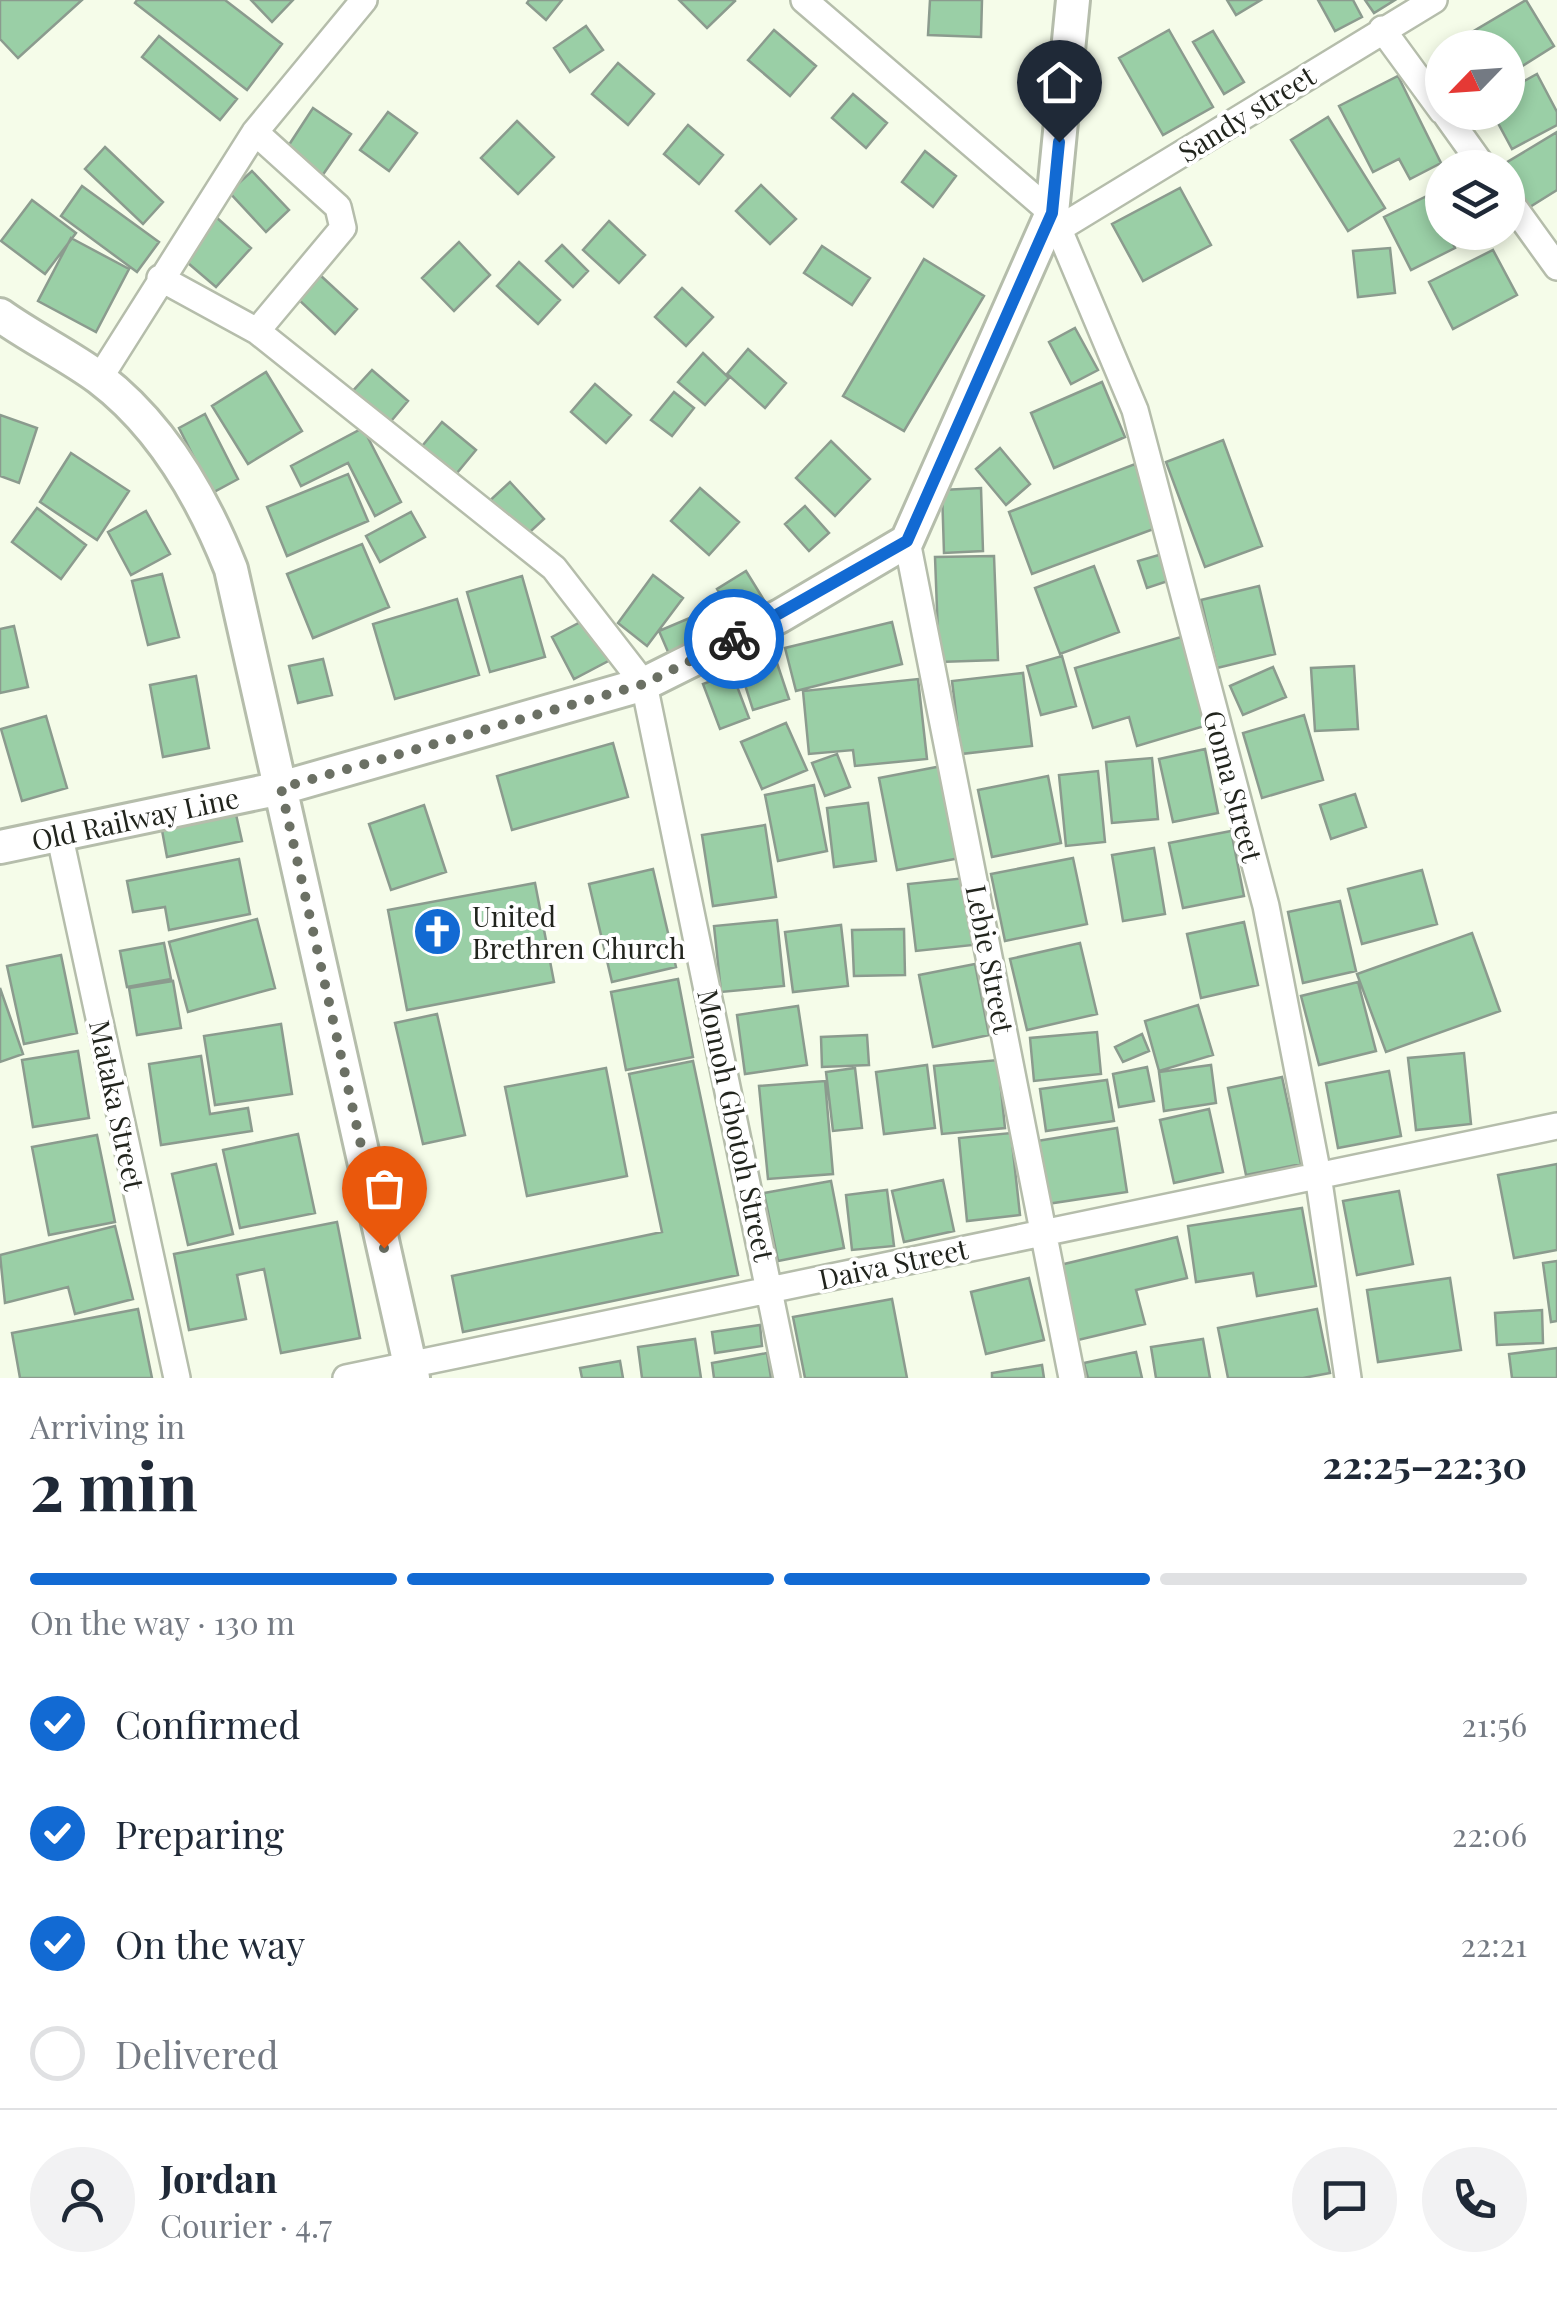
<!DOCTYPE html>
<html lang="en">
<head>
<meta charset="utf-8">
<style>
	:root { --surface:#fff; --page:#f2f2f3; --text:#1f2937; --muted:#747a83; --line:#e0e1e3; --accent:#126ad3 }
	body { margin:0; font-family:"Playfair Display",serif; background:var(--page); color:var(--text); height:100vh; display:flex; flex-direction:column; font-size:38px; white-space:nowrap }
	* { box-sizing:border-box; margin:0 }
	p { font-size:32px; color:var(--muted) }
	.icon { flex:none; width:55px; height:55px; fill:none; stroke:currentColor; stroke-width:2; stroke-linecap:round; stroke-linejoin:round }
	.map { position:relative; height:1378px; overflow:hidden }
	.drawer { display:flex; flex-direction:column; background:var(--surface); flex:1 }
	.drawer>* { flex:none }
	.needle { width:65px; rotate:245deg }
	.buttons { position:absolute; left:1425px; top:30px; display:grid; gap:20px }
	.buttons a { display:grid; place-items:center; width:100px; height:100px; border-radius:50%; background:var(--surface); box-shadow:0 5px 15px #0003; font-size:50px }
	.pin { position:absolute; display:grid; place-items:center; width:85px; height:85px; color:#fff; margin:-102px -42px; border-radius:50% 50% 50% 0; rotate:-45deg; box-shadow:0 0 10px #0007 }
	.pin .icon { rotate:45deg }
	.courier { position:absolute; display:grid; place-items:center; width:100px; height:100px; margin:-50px; border:8px solid #126ad3; border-radius:50%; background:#fff; color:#222; box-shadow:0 2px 12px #0007 }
	.summary em { font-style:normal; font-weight:700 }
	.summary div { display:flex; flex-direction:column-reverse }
	.summary { display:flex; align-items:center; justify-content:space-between; height:170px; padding:0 30px }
	h1 { font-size:65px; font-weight:700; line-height:75px }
	.bar { display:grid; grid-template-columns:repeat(4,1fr); gap:15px 10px; align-content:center; height:120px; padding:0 30px }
	.bar i { height:12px; border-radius:8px; background:var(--line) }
	.bar .on { background:var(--accent) }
	.bar p { grid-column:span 4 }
	.line { display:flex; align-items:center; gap:25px; padding:0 30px; border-top:2px solid var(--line) }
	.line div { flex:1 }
	.round { display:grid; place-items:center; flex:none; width:105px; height:105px; border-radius:52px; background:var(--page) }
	ol { padding:0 30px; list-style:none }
	li { display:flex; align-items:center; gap:30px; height:110px }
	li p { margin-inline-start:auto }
	li .icon { padding:10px; border-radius:50%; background:var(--accent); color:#fff; stroke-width:4 }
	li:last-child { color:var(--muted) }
	li i { width:55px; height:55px; border:5px solid var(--line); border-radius:50% }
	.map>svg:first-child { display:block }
	.building { fill:#9acfa6; stroke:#8b9b8e; stroke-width:2.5 }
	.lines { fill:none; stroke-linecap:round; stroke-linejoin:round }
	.minor-casing { stroke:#b5bdab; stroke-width:30 }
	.tertiary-casing { stroke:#b5bdab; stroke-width:38 }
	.minor { stroke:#fff; stroke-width:25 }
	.tertiary { stroke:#fff; stroke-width:32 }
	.done { stroke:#6b7064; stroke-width:10; stroke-dasharray:0 18 }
	.route { stroke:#126ad3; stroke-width:12 }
	.labels { text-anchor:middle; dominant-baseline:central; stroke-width:8; stroke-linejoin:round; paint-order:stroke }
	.street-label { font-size:28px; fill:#21241d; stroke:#fff }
	.poi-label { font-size:28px; fill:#21241d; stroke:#fff; text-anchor:start }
</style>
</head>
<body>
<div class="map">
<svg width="1557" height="1378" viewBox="0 0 1557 1378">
	<rect width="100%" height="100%" fill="#f5fce9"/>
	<path class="building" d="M0,0H82L18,58L0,39Z
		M137,0H225L282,44L247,90L135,3Z
		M251,0H293L272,22Z
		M529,0H562L546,20L527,3Z
		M679,0H734L735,1L707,28Z
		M930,0H982L981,37L928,35Z
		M1227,0H1261L1236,15Z
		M1318,0H1353L1362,17L1335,31Z
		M1365,0H1395L1374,13Z
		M1526,0L1554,46L1508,75V48H1468L1462,38Z
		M586,26L603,50L570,72L554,48Z
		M774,30L816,66L790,96L748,60Z
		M1169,30L1213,107L1163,135L1119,58Z
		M1213,31L1244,82L1224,94L1193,42Z
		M159,36L237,99L220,120L142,57Z
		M618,63L654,94L628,125L592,94Z
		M1537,74L1557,112V125L1512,149L1492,112H1508V90Z
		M1398,76L1441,163L1410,179L1399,159L1373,172L1339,106Z
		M853,94L887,123L866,148L832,118Z
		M313,108L351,134L322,176L285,151Z
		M388,112L417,133L389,171L360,150Z
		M1328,117L1385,208L1348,231L1291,140Z
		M517,121L554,157L518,194L481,158Z
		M688,125L723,155L699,184L664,154Z
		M1557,132V190L1525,210L1508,181V168L1499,167Z
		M105,147L163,202L143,224L85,169Z
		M925,151L956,176L933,207L902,182Z
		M252,171L289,210L266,232L229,192Z
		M761,185L796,219L770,244L736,211Z
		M82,186L159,242L137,272L61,216Z
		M1180,188L1211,245L1143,281L1112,224Z
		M1429,195L1442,232H1447L1455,248L1411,270L1384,217Z
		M32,200L76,233L45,274L1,241Z
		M216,217L251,248L216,287L181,257Z
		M609,221L645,255L619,283L583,250Z
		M71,238L129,269L96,332L38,301Z
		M459,242L490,275L454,311L422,278Z
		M562,245L588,271L573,287L546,261Z
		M822,246L870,278L852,305L804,273Z
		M1390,248L1395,293L1358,297L1353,251Z
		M1493,250L1517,295L1453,329L1429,282Z
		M924,259L984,296L904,431L843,396Z
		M519,262L560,300L538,324L497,286Z
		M320,275L357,309L335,334L298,299Z
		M682,288L713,317L686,346L655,317Z
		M1075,328L1098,370L1071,384L1049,342Z
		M748,349L786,383L765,408L727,374Z
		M703,353L729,378L705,405L678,382Z
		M372,370L408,401L387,426L350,394Z
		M266,372L302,431L248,464L212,406Z
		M1102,382L1125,437L1054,468L1031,413Z
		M595,384L631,415L606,443L571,412Z
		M674,392L694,408L672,436L651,420Z
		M205,414L238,479L212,493L179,428Z
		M0,415L37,428L19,483L0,476Z
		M442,422L476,450L452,479L418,451Z
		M363,428L401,502L375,516L348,463L301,486L291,466Z
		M1223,440L1262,546L1205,567L1166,462Z
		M831,441L870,479L835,516L796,478Z
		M1000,448L1030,484L1006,505L976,469Z
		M71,453L129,491L97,540L40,502Z
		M1135,464L1159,527L1032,574L1009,512Z
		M348,474L368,521L287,556L267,507Z
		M510,482L544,519L519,542L485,505Z
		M700,488L739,522L709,555L671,521Z
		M981,488L983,551L944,553L942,490Z
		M805,506L829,533L809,551L785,524Z
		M37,508L86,545L61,579L12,542Z
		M146,511L170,554L131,575L108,532Z
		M411,512L425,537L380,562L366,536Z
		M362,544L389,607L313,638L287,574Z
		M1162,554L1171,580L1147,588L1138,561Z
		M994,556L998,660L939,662L935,557Z
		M1094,566L1119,632L1060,654L1035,588Z
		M746,571L770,610L741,628L717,589Z
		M162,574L179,637L148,645L132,581Z
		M653,575L683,598L647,646L618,623Z
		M522,576L545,657L490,672L467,592Z
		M1259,586L1275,654L1217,668L1201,600Z
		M457,599L479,675L395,699L373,624Z
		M713,608L727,638L672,661L659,631Z
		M592,616L614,658L574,679L552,637Z
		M892,622L902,664L796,691L785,648Z
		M14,626L28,687L0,693V629Z
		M1181,637L1208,725L1137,746L1129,717L1093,728L1075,668Z
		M774,654L789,699L753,710L739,666Z
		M1062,656L1076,706L1041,715L1027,666Z
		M323,659L332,695L298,703L289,666Z
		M1354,666L1358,729L1315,731L1311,668Z
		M1273,667L1286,697L1243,715L1230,686Z
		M732,673L749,718L720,729L703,684Z
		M1023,673L1032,746L961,754L952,681Z
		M196,676L209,748L163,757L150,685Z
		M918,679L927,759L855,766L853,750L809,754L803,691Z
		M1304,715L1323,780L1262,798L1243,733Z
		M46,716L67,788L22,801L1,729Z
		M786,723L807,770L762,789L741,742Z
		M613,743L628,797L512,830L497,776Z
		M1205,749L1218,813L1173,822L1159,759Z
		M837,754L850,787L825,796L812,763Z
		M1152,758L1158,819L1112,823L1106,762Z
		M947,765L965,857L897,870L879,778Z
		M1098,771L1105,842L1066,846L1059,775Z
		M1048,776L1061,843L992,857L978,790Z
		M814,785L827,851L778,861L765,795Z
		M1355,794L1366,827L1331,839L1320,805Z
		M868,803L876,861L834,867L827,808Z
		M424,805L446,872L391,890L369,824Z
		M235,810L242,841L167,857L161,825Z
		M765,825L776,897L713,906L702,835Z
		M1231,831L1244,896L1183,908L1169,843Z
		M1154,848L1165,914L1123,921L1112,855Z
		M1073,858L1087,924L1005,941L991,874Z
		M239,859L250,914L169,930L165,907L133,912L127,881Z
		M653,869L676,967L612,982L589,884Z
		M1422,870L1437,924L1362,944L1348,889Z
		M965,878L973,945L916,951L908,884Z
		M535,883L554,982L407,1010L388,910Z
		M1340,901L1356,971L1303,983L1288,912Z
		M257,919L275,988L188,1012L169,942Z
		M777,920L784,986L721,992L714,926Z
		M1244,922L1258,985L1201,998L1187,934Z
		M841,925L848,986L793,992L785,932Z
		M904,929L905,975L854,976L852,930Z
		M1472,933L1500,1011L1386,1052L1357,974Z
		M164,943L171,979L127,987L120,951Z
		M1080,943L1097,1014L1027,1030L1010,959Z
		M61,955L77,1033L24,1044L7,966Z
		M975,964L989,1035L933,1047L919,975Z
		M678,979L693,1057L626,1070L611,992Z
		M173,981L181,1028L137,1035L129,988Z
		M1358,982L1376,1051L1319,1065L1301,996Z
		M0,988L23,1054L0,1062Z
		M1198,1005L1213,1055L1159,1071L1145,1021Z
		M798,1006L807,1065L745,1074L737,1015Z
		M437,1014L465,1135L423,1144L395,1023Z
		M281,1024L292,1094L215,1105L204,1036Z
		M1097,1032L1101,1074L1034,1081L1030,1038Z
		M1142,1034L1149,1051L1123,1062L1115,1047Z
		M867,1035L869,1065L822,1067L821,1037Z
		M78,1051L89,1118L33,1127L22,1060Z
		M1464,1053L1471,1124L1416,1130L1408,1058Z
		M201,1056L210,1114L248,1108L252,1131L161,1145L149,1064Z
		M998,1060L1005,1128L942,1134L934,1066Z
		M693,1061L738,1275L463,1332L452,1276L662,1232L629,1074Z
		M927,1065L935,1128L884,1134L876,1072Z
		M1211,1065L1216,1103L1164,1111L1159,1072Z
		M1147,1067L1154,1101L1119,1107L1113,1074Z
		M606,1068L627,1176L527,1196L505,1087Z
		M855,1068L862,1128L833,1131L826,1072Z
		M1389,1071L1401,1136L1338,1148L1326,1083Z
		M1282,1077L1301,1164L1246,1175L1228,1088Z
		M1107,1080L1114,1121L1046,1131L1040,1089Z
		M825,1081L833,1174L768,1179L759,1086Z
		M1209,1109L1223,1172L1174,1183L1160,1120Z
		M1117,1128L1127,1192L1047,1204L1037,1141Z
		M1011,1133L1020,1215L967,1221L959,1138Z
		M298,1134L315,1213L240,1228L223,1150Z
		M97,1135L115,1222L49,1235L32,1147Z
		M216,1164L233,1234L188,1245L172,1174Z
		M1557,1164V1250L1514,1258L1498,1175Z
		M943,1180L954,1231L904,1242L892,1191Z
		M831,1181L844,1248L778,1261L764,1193Z
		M887,1190L894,1246L852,1250L846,1195Z
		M1399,1191L1413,1264L1357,1275L1343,1201Z
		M1302,1208L1316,1286L1257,1296L1253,1273L1196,1282L1188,1226Z
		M337,1222L360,1338L281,1353L264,1269L237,1275L246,1319L189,1330L174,1254Z
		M115,1226L133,1299L75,1314L68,1287L5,1303L0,1255Z
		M1177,1237L1187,1278L1136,1290L1145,1324L1078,1340L1060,1265Z
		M1557,1261V1321L1551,1322L1543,1263Z
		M1029,1278L1044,1340L986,1354L971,1292Z
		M1450,1278L1461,1350L1378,1362L1367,1290Z
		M892,1299L907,1378H805L793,1317Z
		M138,1309L152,1378H20L12,1333Z
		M1317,1309L1330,1373L1303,1378H1228L1218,1328Z
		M1542,1310L1543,1343L1497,1345L1495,1313Z
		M760,1325L762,1346L715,1353L712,1332Z
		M695,1339L701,1378H642L638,1347Z
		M1203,1339L1210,1378H1156L1151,1347Z
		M1557,1348V1378H1512L1509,1354Z
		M1136,1352L1142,1378H1088L1084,1363Z
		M767,1353L771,1378H714L712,1363Z
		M620,1361L623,1378H582L580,1368Z
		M1042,1365L1044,1378H992V1373Z"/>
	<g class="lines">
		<defs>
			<path id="minor" d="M804,0L1052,213L1135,410L1266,906L1318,1175L1348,1378
				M1382,29L1442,111
				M1444,112L1484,168
				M1508,199L1557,267
				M1060,228L1434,0
				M160,278L257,331L343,228L338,207L255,132
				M257,331L554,568L644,684L787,1378
				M99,379L255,132L364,0
				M907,541L1072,1378
				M59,833L177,1378
				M346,1378L1557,1126"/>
			<path id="tertiary" d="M0,315C32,338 68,355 99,378C161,425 203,498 231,569L413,1378
				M0,847L281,788L644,684L780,616L907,541L1052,213L1073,0"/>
		</defs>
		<use href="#minor" class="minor-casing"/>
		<use href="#tertiary" class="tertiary-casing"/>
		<use href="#minor" class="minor"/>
		<use href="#tertiary" class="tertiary"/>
	</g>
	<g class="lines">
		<path class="done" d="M384,1248L281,788L644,684L734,639"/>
		<path class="route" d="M734,639L907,541L1052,213L1059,142"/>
	</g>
	<defs>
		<symbol id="church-disc" viewBox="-11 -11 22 22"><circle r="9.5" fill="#126ad3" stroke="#fff"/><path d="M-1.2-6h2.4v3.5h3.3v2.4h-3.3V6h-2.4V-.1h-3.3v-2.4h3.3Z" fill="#fff"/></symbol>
	</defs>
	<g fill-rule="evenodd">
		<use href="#church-disc" x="410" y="904" width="55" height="55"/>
	</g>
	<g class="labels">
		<g class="street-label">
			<text transform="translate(1246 113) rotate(-32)">Sandy street</text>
			<text transform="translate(1234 786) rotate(75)">Goma Street</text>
			<text transform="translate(135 818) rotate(-12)">Old Railway Line</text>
			<text transform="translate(991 959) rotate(79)">Lebie Street</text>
			<text transform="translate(118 1105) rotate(78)">Mataka Street</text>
			<text transform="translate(737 1125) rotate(78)">Momoh Gbotoh Street</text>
			<text transform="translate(893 1263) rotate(-12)">Daiva Street</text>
		</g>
		<g class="poi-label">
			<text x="472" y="915">United<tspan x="472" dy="32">Brethren Church</tspan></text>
		</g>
	</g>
</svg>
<div class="buttons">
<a><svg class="needle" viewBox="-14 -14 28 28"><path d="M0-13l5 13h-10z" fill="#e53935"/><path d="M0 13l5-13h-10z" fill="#747a83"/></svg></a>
<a><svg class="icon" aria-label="layers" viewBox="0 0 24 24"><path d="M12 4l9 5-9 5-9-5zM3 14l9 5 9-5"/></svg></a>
</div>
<div class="pin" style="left:384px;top:1248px;background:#ea580c"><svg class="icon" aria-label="bag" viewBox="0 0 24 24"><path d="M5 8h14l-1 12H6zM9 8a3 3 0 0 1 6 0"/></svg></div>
<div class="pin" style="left:1059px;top:142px;background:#1f2937"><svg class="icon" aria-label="home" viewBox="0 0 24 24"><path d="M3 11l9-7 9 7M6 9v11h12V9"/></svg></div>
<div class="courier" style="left:734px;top:639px"><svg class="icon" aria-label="bike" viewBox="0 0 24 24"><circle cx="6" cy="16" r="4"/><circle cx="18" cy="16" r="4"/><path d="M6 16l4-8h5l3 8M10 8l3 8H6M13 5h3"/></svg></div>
</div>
<section class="drawer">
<div class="summary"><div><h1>2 min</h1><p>Arriving in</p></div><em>22:25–22:30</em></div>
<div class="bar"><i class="on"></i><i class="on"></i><i class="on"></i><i></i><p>On the way · 130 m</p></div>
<ol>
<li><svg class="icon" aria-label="check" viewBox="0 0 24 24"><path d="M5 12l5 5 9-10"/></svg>Confirmed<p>21:56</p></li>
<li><svg class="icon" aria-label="check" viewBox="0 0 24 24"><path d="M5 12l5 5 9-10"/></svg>Preparing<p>22:06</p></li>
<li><svg class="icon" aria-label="check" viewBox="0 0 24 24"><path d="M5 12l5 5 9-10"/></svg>On the way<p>22:21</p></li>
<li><i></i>Delivered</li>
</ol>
<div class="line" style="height:180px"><a class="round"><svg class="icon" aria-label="person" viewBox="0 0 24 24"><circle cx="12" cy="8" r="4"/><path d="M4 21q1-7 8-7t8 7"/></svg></a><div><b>Jordan</b><p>Courier · 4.7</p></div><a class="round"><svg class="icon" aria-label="chat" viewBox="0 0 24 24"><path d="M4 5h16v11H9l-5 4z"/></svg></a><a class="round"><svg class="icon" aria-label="phone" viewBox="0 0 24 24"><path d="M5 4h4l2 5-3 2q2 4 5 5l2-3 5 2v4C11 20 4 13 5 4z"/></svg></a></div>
</section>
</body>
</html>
